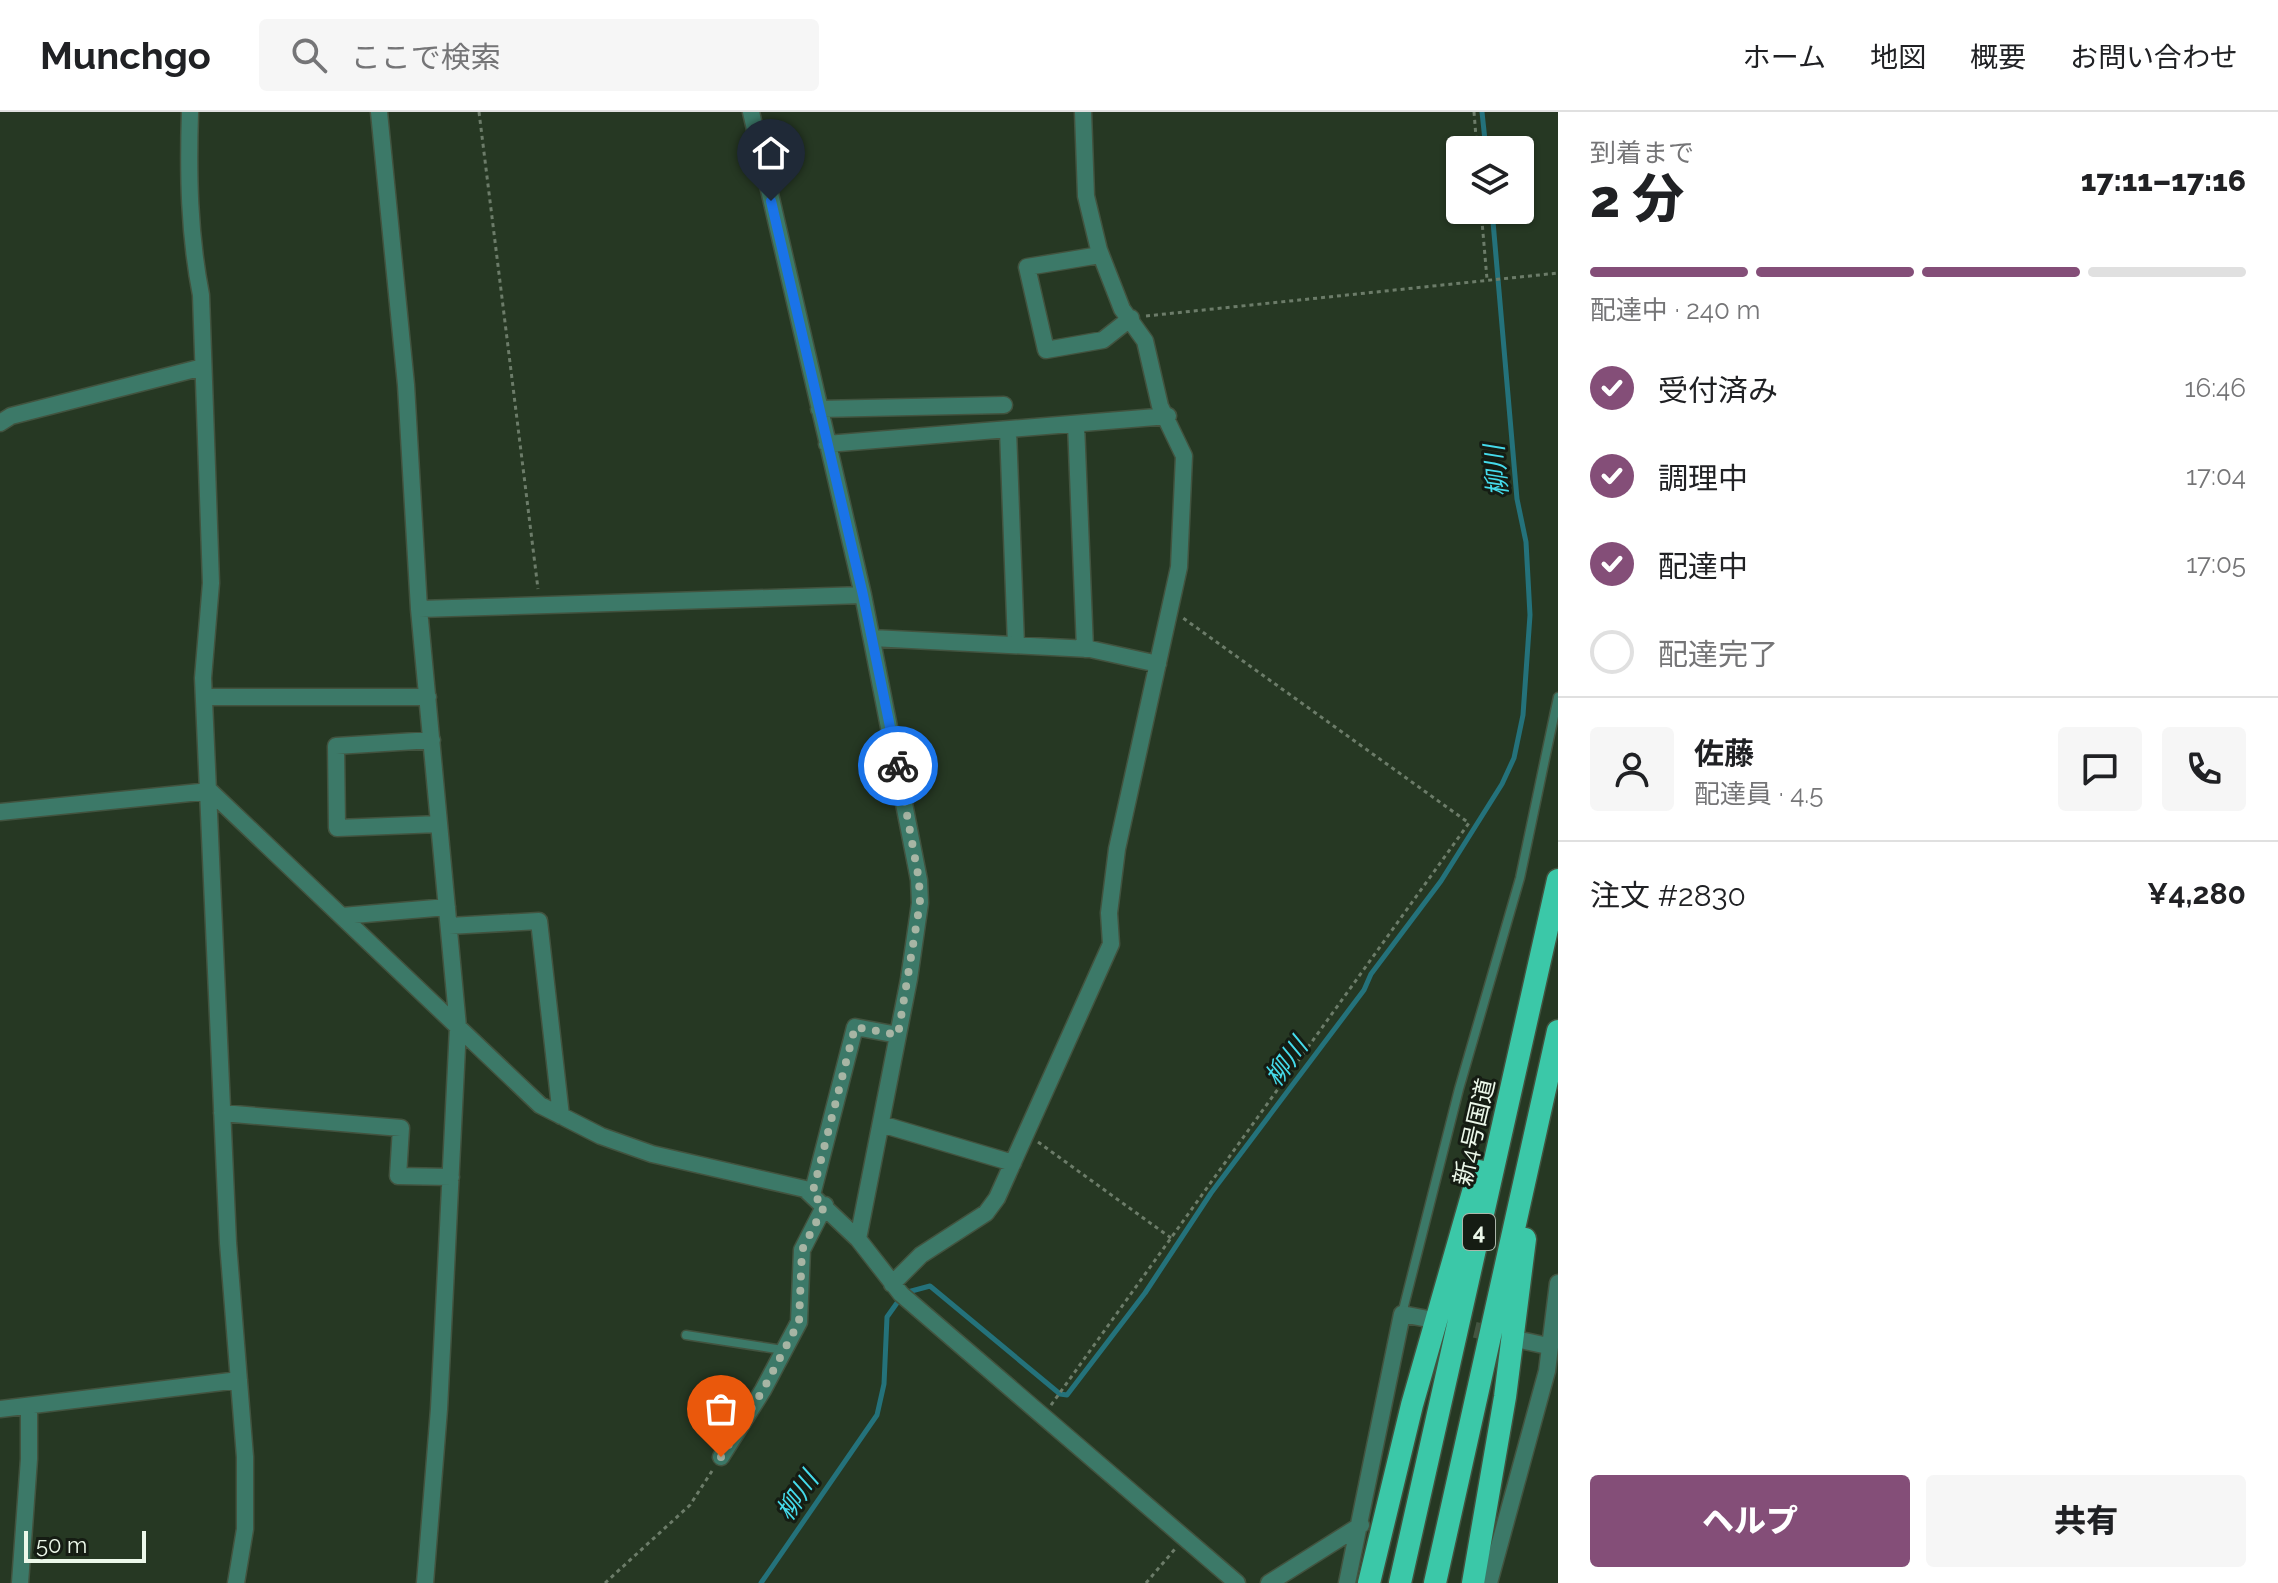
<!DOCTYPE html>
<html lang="ja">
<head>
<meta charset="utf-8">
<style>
	:root { --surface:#fff; --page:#f6f6f6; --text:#202124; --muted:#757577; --line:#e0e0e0; --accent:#844e78 }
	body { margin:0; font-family:Raleway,"Noto Sans JP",sans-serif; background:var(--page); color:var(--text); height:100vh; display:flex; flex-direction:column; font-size:30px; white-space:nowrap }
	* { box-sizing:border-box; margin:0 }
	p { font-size:26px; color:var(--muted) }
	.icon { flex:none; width:44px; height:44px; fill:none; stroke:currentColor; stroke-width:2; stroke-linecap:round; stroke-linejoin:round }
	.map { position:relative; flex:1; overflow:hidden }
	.details { display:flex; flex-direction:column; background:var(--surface); width:720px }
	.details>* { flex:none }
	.buttons { position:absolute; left:1446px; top:24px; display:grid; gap:16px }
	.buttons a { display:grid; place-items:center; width:88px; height:88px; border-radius:8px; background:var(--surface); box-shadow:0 2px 6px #0004; font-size:40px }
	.scale { position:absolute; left:24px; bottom:20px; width:122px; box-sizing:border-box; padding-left:8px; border:4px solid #ecf8ea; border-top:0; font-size:22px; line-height:28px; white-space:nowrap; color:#ecf8ea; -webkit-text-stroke:6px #151c13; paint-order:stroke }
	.pin { position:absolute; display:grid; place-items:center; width:68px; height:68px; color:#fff; margin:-82px -34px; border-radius:50% 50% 50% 0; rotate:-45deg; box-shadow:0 0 8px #0007 }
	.pin .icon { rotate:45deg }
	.courier { position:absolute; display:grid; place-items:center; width:80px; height:80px; margin:-40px; border:6px solid #1a73e8; border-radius:50%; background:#fff; color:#222; box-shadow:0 2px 10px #0007 }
	.head em { font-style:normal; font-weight:800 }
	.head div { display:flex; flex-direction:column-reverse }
	.head { display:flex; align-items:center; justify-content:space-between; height:136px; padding:0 32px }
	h1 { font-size:52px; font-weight:800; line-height:60px }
	.bar { display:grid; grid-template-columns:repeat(4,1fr); gap:12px 8px; align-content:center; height:96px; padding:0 32px }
	.bar i { height:10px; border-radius:6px; background:var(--line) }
	.bar .current { background:var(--accent) }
	.bar p { grid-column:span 4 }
	.line { display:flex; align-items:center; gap:20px; padding:0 32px; border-top:2px solid var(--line) }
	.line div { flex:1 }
	.round { display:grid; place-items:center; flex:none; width:84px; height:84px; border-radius:8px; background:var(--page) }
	ol { padding:0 32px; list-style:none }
	li { display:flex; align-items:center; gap:24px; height:88px }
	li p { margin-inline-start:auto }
	li .icon { padding:8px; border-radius:50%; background:var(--accent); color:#fff; stroke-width:4 }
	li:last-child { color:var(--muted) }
	li i { width:44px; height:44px; border:4px solid var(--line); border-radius:50% }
	.primary-button { display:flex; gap:16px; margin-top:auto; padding:16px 32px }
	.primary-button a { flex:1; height:92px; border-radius:8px; background:var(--accent); color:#fff; font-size:32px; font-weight:800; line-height:92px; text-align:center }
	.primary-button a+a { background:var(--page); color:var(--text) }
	header { display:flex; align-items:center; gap:48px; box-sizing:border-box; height:112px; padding:0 40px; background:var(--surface); border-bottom:2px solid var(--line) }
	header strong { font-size:38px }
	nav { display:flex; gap:44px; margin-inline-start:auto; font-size:28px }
	.search { width:560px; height:72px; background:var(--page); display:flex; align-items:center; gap:20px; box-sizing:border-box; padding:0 28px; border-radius:8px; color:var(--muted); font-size:30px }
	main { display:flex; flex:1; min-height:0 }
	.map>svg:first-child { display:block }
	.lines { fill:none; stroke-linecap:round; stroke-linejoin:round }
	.stream { stroke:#24727b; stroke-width:5 }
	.minor-tunnel { stroke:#445541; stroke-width:16; stroke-dasharray:16 8; stroke-linecap:butt }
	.service-casing { stroke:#42533f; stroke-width:11 }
	.minor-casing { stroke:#42533f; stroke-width:19 }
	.trunk-casing { stroke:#42533f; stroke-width:25 }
	.path { stroke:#6c7c69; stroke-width:3; stroke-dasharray:4 4; stroke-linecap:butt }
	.service { stroke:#3c7968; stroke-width:8 }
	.minor { stroke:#3c7968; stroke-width:16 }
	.trunk { stroke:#3bc8a8; stroke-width:22 }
	.done { stroke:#a7b5a4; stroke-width:8; stroke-dasharray:0 14.4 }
	.route { stroke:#1a73e8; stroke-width:10 }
	.labels { text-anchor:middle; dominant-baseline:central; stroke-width:6; stroke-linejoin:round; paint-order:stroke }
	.shield { fill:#151c13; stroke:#acb6aa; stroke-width:2 }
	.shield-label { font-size:22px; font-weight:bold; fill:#ecf8ea }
	.street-label { font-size:24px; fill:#ecf8ea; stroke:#151c13 }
	.water-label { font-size:26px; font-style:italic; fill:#45dbeb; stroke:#151c13 }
</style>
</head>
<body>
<header>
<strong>Munchgo</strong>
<div class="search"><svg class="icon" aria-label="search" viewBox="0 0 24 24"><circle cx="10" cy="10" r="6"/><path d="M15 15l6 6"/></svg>ここで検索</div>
<nav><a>ホーム</a><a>地図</a><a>概要</a><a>お問い合わせ</a></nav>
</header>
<main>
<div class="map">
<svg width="1558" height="1471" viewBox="0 0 1558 1471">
	<rect width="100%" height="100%" fill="#263823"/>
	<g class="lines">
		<path class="stream" d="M1482,0L1486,38
			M761,1471L877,1303L884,1272L887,1205L904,1181L930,1174L1060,1282L1067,1283L1145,1181L1211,1081L1364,878L1371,862L1441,769L1502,672L1514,646L1523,603L1530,503L1526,430L1517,387L1492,98"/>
		<path class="minor-tunnel" d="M1428,1207L1523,1229"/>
		<defs>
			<path id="service" d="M1402,1202L1459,977L1520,766L1558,585
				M686,1223L783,1238"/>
			<path id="minor" d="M190,0C188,62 189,122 201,183L211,471L203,566L228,1131L245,1345V1417L236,1471
				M379,0L406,273L419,497L458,915L439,1297L425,1471
				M751,0L863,483L919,768L920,791L909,867L858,1127
				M1100,143L1027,155L1046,238L1103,228L1131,206
				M819,297L1004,293
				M0,311L11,304L203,255
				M1076,312L1085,537
				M1008,318L1016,533
				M827,332L1168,304
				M419,497L863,483
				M872,526L1090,537L1158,552
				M204,585H428
				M432,628L336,634L337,716L439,712
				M0,700L210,679L540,993L601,1024L652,1042L805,1077L858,1127L901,1182L1237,1471
				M342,804L447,795
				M449,814L539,809L561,1004
				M222,1001L401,1016L398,1064L451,1065
				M881,1012L1013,1051
				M812,1083L855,915L898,923
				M892,1172L921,1143L986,1101L997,1086L1111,832L1109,801L1117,737L1179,455L1184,344L1160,294L1145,229L1122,197L1099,138L1086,84L1083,0
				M1525,1229L1548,1234
				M697,1290L751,1297
				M0,1297L239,1268
				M721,1345L763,1278L799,1210L802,1138L825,1093
				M20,1471L29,1347V1294
				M1269,1471L1361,1413
				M1347,1471L1402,1202L1428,1207
				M1489,1471L1547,1259L1558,1171"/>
			<path id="trunk" d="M1369,1471L1412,1293L1479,1059
				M1400,1471L1558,768
				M1435,1471L1558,919
				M1473,1471L1505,1285L1525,1127"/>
		</defs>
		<use href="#service" class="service-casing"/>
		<use href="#minor" class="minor-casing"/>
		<use href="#trunk" class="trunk-casing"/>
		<path class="path" d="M479,0L538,477
			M1474,0L1477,38
			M1481,98L1487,167
			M1146,204L1558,161
			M1038,1030L1171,1126
			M1051,1293L1469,711L1183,506
			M605,1471L690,1393L712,1359
			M1146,1471L1175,1437"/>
		<use href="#service" class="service"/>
		<use href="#minor" class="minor"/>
		<use href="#trunk" class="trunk"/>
	</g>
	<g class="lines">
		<path class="done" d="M721,1345L763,1278L799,1210L802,1138L825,1093L812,1083L855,915L898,923L920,791L919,768L898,654"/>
		<path class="route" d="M771,89L863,483L898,654"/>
	</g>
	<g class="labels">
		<rect class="shield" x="1463" y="1102" width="32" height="36" rx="6"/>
		<g class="shield-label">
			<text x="1479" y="1120">4</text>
		</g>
		<g class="street-label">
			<text transform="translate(1474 1020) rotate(-77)">新4号国道</text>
		</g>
		<g class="water-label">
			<text transform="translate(1496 359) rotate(-95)">柳川</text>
			<text transform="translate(1286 950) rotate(-54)">柳川</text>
			<text transform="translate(797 1384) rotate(-56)">柳川</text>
		</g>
	</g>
</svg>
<div class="buttons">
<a><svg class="icon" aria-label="layers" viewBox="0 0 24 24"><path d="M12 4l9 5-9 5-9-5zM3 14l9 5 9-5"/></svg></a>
</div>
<div class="scale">50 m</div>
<div class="pin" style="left:721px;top:1345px;background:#ea580c"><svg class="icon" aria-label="bag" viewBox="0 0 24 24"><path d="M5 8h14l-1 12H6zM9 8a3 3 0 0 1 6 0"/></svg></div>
<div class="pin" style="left:771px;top:89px;background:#1f2937"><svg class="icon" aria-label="home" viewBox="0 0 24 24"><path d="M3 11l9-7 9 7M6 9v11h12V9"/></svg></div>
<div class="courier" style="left:898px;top:654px"><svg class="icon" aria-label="bike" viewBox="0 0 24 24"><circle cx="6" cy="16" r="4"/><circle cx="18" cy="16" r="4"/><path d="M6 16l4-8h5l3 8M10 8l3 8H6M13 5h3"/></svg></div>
</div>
<section class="details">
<div class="head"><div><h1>2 分</h1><p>到着まで</p></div><em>17:11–17:16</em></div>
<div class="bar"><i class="current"></i><i class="current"></i><i class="current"></i><i></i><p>配達中 · 240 m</p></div>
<ol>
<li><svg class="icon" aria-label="check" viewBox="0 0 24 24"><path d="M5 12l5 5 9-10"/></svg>受付済み<p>16:46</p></li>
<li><svg class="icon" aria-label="check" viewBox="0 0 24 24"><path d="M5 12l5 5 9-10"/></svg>調理中<p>17:04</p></li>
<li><svg class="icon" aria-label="check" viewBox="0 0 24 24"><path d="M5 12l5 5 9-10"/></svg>配達中<p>17:05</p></li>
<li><i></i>配達完了</li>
</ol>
<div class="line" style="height:144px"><a class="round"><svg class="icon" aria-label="person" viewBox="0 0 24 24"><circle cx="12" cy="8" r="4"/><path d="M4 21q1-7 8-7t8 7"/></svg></a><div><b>佐藤</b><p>配達員 · 4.5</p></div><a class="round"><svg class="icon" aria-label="chat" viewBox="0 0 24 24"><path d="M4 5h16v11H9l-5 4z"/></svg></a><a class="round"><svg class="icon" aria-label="phone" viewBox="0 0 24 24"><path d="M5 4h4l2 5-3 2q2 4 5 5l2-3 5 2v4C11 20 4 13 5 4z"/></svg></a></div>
<div class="line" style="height:104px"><div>注文 #2830</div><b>¥4,280</b></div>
<div class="primary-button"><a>ヘルプ</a><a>共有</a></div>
</section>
</main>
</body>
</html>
